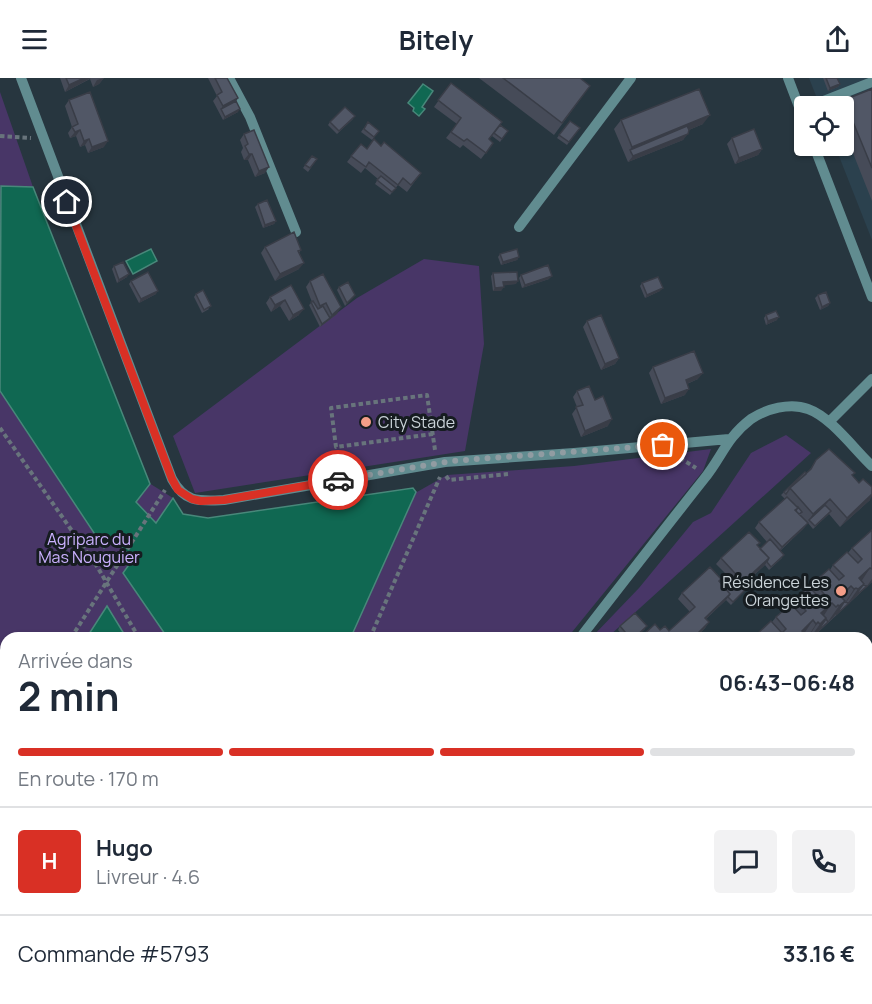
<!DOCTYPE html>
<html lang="fr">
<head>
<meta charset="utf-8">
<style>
	:root { --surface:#fff; --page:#f2f2f3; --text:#1f2937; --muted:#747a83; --line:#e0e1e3; --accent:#d93025 }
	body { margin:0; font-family:Manrope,sans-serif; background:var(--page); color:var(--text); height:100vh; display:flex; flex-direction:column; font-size:22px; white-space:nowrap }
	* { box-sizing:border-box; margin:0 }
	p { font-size:20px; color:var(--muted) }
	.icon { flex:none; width:33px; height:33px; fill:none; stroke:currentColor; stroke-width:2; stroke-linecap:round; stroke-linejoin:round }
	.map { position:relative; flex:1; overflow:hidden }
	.side { position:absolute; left:0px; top:554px; width:873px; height:374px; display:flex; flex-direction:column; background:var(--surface); border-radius:18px 18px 0 0; box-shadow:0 2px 4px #0004 }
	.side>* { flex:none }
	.controls { position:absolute; left:794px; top:18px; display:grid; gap:12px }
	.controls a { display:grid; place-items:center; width:60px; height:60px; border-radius:6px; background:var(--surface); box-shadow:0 2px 4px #0004; font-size:30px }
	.pin { position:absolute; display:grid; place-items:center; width:51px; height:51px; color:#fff; margin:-26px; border:3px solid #fff; border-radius:50%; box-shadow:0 2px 6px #0007 }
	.courier { position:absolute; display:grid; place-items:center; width:60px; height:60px; margin:-30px; border:4px solid #d93025; border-radius:50%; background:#fff; color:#222; box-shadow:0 2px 8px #0007 }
	.headline em { font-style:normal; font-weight:700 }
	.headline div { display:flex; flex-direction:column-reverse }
	.headline { display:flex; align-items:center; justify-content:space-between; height:102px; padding:0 18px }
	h1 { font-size:39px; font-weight:700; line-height:45px }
	.bar { display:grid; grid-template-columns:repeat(4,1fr); gap:9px 6px; align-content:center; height:72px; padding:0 18px }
	.bar i { height:8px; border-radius:4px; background:var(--line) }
	.bar .selected { background:var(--accent) }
	.bar p { grid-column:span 4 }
	.line { display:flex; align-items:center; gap:15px; padding:0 18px; border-top:2px solid var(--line) }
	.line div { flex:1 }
	.round { display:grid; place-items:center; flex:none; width:63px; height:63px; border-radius:6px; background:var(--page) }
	header { display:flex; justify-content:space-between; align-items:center; height:78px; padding:0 18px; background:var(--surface); font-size:27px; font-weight:700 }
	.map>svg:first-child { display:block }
	.built { fill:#2b414e }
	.green { fill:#483667 }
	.water { fill:#106852; stroke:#48887a; stroke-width:1.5 }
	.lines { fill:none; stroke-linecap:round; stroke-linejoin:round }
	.path { stroke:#68747c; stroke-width:4; stroke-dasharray:4.5 3; stroke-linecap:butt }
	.minor { stroke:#618c90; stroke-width:10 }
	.wall { fill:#464b58 }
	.shaded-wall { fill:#393d47 }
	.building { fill:#515766; stroke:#393d47; stroke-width:1.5 }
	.done { stroke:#919ca2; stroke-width:6; stroke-dasharray:0 10.8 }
	.route { stroke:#d93025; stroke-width:8 }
	.poi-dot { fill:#f49e88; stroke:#161c20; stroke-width:2 }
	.labels { text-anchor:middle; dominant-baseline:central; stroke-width:6; stroke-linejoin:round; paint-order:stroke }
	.poi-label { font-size:16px; fill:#cad3d8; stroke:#161c20; text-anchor:start }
	.park-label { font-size:16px; fill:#cab1fe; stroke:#161c20 }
</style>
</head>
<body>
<header><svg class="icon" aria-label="menu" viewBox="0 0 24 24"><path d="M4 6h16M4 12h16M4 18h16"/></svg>Bitely<svg class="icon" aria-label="share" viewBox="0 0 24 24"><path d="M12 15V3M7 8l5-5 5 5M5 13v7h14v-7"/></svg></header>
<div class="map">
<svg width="872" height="926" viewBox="0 0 872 926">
	<rect width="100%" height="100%" fill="#27363f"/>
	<path class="built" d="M809,0H872V162L835,68H843V28H820Z"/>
	<path class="green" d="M0,14L33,109L149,405L173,420L183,436L208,440L413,410L417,414L447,397L574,388L711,371L703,393L568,559L6,560V921H867V685L872,687V926H0Z
		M424,181L479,188L484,266L465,373L195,415L173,358L357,220Z
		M786,357L811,375L608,559H592L639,510L693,444L711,435L751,375Z"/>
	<path class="water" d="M423,6L433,13L422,29L425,31L419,38L413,33L414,30L408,25Z
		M1,108L33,109L150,406L136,424L156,445L173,420L183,436L208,440L413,410L416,414L351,559H167L123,495L133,481L112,459L104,470L0,313Z
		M151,171L157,183L133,196L126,183Z
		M107,528L126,559H87Z
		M6,689V816L0,807V699Z
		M83,921H198L196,926H88Z"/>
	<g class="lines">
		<path class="path" d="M0,58L31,60
			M0,350L98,490L139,560
			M433,356L336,369L331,330L427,317L435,372
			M680,380L696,390
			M446,398L449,402L508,396
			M71,560L165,412
			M370,560L440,399
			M0,678L6,668
			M0,823L6,832
			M67,921L73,926
			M300,921L303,926
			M853,921L865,926
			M206,926L208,921"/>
		<path class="minor" d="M21,0L172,401C185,425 199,423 224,422L445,384L574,375L729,361
			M229,0L250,39L296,154
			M788,0L804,42
			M811,28L872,4
			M814,68L872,219
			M519,149L631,0
			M829,344L872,301
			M580,560C621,507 662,454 704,401C722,379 726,360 751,341C766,331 790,324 808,331C831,339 854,371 872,388"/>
	</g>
	<path class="wall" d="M60,0H104L99,6L93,9L90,1L65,14Z
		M208,0H227L238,20L236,23L238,34L223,42L213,23L217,18Z
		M479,0H580L582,19L554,57Z
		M823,0H837L840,6L838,9L828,13Z
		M451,5L508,53L500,64L492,58L489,61L493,65L481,81L463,67L460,70L446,60L457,46L434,29Z
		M872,11V123L843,50V28H840L844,22Z
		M69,22L104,69L88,75L85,67L80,69L76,58L70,60L68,55L72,49L65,28Z
		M353,41L337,56L328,47L330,44Z
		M621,42L703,46L689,52L683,62L628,84L614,51Z
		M570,43L580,50L567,67L557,60Z
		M368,44L379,53L372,62L361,54Z
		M244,56L265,95L255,99L248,82H244L241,74L243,70L240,62Z
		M732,60L762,71L758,77L735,86L727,66Z
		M361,66L367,71L381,68L421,95L407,114L398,107L390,117L375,106L378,101L365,90L361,95L347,84Z
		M312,78L317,81L308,94L303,90Z
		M258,126L276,143L274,146L263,150L255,129Z
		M265,169L301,172L299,175V191L275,203L261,175Z
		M500,176L519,179L517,182L501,187L498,179Z
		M114,188L127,199L117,205L112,191Z
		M493,195L516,206L503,207L501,213H493L491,198Z
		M521,197L549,201L522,210L519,200Z
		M131,203L156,216L139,225L129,206Z
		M310,203L337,236L320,249L309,227L312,224L306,209Z
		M642,205L660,213L645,220L640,208Z
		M291,207L299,237L289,243L280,228L271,234L266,225L270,219Z
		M339,209L355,217L345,228L337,212Z
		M196,216L209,231L202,235L194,219Z
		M818,217L830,225L828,228L820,232L815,220Z
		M766,237L777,242L766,247L764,240Z
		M587,243L619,280L615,286L601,292L583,249Z
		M653,289L698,301L687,306L685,317L661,326L649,295Z
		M577,313L595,322L608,348L581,359L572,336L577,329L573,319Z
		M816,382L852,398L870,422L840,449L829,436L813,451L808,445L803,451L780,473L782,480L769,492L765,487L742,508L745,512L731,527L726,522L706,541L709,544L705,550L695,560H640L655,546L660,552L669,553L690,534L678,521L682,515L721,501L719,503L722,506L729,499L716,486L721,480L758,468L760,471L767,464L755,450L759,444L785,421L781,417L784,414L809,393Z
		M872,452V504L812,560H755L757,556L772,544L776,539L792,527L795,521L810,510L814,504L830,492L833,487L848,475L852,470Z
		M620,548L645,551L635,560H625L618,552Z
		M872,568V619L867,623V572H869Z"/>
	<path class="shaded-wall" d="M84,0H91L65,14L69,7Z
		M104,0L99,6L93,9L97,2Z
		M840,6L838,9L828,13L830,10Z
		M238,20L234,26L221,31L219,34L223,28Z
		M240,31L238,34L223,42L225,39Z
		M710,37L703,46L631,76L630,72L632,69Z
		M80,52L76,58L70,60L75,54Z
		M688,56L683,62L628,84L633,78Z
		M89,61L85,67L80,69L84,63Z
		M108,63L104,69L88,75L92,69Z
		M762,71L758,77L735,86L739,80Z
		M249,76H252L248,82H244Z
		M269,89L265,95L255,99L259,93Z
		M276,143L274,146L263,150L265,147Z
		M519,179L517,182L501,187L503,184Z
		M304,185L299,191L275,203L280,196Z
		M129,196L127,199L117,205L119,202Z
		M552,198L549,201L522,210L525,207Z
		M518,203L516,206L501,208L503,204Z
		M504,209L501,213H493L495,210Z
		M663,210L660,213L645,220L647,217Z
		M158,213L156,216L139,225L141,221Z
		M285,222L280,228L271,234L275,227Z
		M830,225L828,228L820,232L822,229Z
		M341,229L337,236L320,249L322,246Z
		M304,231L299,237L289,243L293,237Z
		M779,239L777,242L766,247L768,243Z
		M619,280L615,286L601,292L605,286Z
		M703,295L698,301L681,308L686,302Z
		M689,311L685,317L661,326L665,320Z
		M612,341L608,348L581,359L585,353Z
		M872,416V418L870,422L840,449L847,440Z
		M830,421L823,430L809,442L813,436Z
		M808,445L803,451L777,475L782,469Z
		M769,480L765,487L739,510L743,504Z
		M870,490L859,507V500Z
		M872,501V504L833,540L848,525L858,511L864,506L854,519L867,508Z
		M851,508L840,524V518Z
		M856,510L845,526L843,528L854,511Z
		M730,516L726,522L700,546L705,540Z
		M845,523L833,540L827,545L839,528Z
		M832,525L821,542V535Z
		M826,540L815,557L810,560L820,546Z
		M813,542L802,559V553Z
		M709,544L705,550L695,560H693Z
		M818,544L808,560H807L816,546Z"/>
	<path class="building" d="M66,0H84L69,7Z
		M215,0H227L238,20L223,28L217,17L222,14Z
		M503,0H580L590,8L562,45Z
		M826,0H837L840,6L830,10Z
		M451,5L502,44L489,61L493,65L486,75L467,61L464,63L451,54L461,40L438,22Z
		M699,11L710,37L632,69L621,42Z
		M872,11V90L844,22Z
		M90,14L108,63L92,69L89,61L84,63L80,52L75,54L72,49L78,46L69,22Z
		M236,23L240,31L225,39L221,31Z
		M345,29L355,38L339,53L330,44Z
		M570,43L580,50L569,64L559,57Z
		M368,44L379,53L374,59L364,51Z
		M500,47L508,53L502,61L494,55Z
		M687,48L689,52L688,56L633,78L630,72Z
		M754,51L762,71L739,80L732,60Z
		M254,52L269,89L259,93L252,76H249L245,68L248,66L244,56Z
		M374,61L381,68L384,64L421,95L411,107L403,100L398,107L369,84L366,89L351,78L361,66L367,71Z
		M312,78L317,81L310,90L305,87Z
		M381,98L396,110L392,114L377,102Z
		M267,122L276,143L265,147L258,126Z
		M294,154L301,172L298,173L304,185L280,196L265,169Z
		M517,171L519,179L503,184L500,176Z
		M123,184L129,196L119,202L114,188Z
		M548,187L552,198L525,207L521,197Z
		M148,194L158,213L141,221L131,203Z
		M517,194L518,203L503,204L504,209L495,210L493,195Z
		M323,196L341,229L332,237L326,225L320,228L310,203Z
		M658,199L663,210L647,217L642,205Z
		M348,204L355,217L347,225L339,209Z
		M291,207L304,231L293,237L285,222L275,227L270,219Z
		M203,212L211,228L204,232L196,216Z
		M826,214L830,225L822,229L818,217Z
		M313,223L318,231L323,228L330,240L322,246L311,224Z
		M776,233L779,239L768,243L766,237Z
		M601,237L619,280L605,286L587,243Z
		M694,273L703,295L686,302L689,311L665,320L653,289Z
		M589,308L595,322L603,318L612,341L585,353L576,329L583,327L577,313Z
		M829,371L855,395L852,397L859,405L863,401L872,409V416L847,440L830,421L813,436L790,410L811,391L816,382Z
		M805,394L806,396L790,410L786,416L784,414Z
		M787,419L798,430L795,432L808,445L782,469L759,444Z
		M825,427L831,433L815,448L809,442Z
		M798,429L802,434L799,436L796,433Z
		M872,452V491L870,490L859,500L864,506L858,511L856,510L854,511L851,508L840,518L845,523L839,528L838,527L836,529L832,525L821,535L826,540L820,546L818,544L816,546L813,542L802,553L807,558L805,560H760L757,556L771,543L782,555L786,551L776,539L791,526L801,537L806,533L795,521L809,509L820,520L824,516L814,504L829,491L839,502L844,498L833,487L847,474L858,485L862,481L852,470Z
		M749,454L760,465L757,467L769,480L743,504L721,480Z
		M770,461L784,477L771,489L767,484L769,480L760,471Z
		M710,489L721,501L719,503L730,516L705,540L709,544L693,560H640L655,546L660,552L665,548L669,553L695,529L682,515Z
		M731,497L745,512L733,524L728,519L730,516L722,506Z
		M863,507L867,508L854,519Z
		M844,524L849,525L836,537Z
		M635,535L647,548L634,560H630L620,548Z
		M826,541L828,544L817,554Z
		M868,571L872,575V605L867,610V572Z
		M867,613L872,618L867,622Z"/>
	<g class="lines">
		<path class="done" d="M338,402L452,383L663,367"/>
		<path class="route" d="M67,124L172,401L178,412L192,421L201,423L224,422L338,402"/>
	</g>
	<g class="poi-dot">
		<circle cx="366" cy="344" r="6"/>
		<circle cx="841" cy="513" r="6"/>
	</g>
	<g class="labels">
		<g class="poi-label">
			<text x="378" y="344">City Stade</text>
			<text x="829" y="504" text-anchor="end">Résidence Les<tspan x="829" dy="18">Orangettes</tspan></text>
		</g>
		<g class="park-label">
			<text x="89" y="461">Agriparc du<tspan x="89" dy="18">Mas Nouguier</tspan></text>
		</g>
	</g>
</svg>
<div class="controls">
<a><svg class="icon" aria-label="locate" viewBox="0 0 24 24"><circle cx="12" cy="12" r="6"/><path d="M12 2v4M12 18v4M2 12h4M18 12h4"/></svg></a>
</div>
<div class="pin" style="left:663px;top:367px;background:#ea580c"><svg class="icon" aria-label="bag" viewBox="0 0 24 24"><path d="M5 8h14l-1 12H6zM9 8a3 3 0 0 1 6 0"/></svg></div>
<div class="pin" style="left:67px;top:124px;background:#1f2937"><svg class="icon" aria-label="home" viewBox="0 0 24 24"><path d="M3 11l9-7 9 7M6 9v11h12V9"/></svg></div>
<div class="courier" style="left:338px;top:402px"><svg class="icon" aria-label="car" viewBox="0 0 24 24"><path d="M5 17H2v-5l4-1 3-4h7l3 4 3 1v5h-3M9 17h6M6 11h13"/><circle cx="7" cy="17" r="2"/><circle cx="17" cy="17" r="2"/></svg></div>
<section class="side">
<div class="headline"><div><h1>2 min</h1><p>Arrivée dans</p></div><em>06:43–06:48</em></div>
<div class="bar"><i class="selected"></i><i class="selected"></i><i class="selected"></i><i></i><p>En route · 170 m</p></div>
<div class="line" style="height:108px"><b class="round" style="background:var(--accent);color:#fff">H</b><div><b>Hugo</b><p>Livreur · 4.6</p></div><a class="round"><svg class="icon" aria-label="chat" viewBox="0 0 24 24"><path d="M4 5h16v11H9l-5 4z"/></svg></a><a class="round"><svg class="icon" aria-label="phone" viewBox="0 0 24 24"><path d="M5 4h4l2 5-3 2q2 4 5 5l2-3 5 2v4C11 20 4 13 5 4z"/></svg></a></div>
<div class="line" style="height:78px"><div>Commande #5793</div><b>33.16 €</b></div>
</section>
</div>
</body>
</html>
